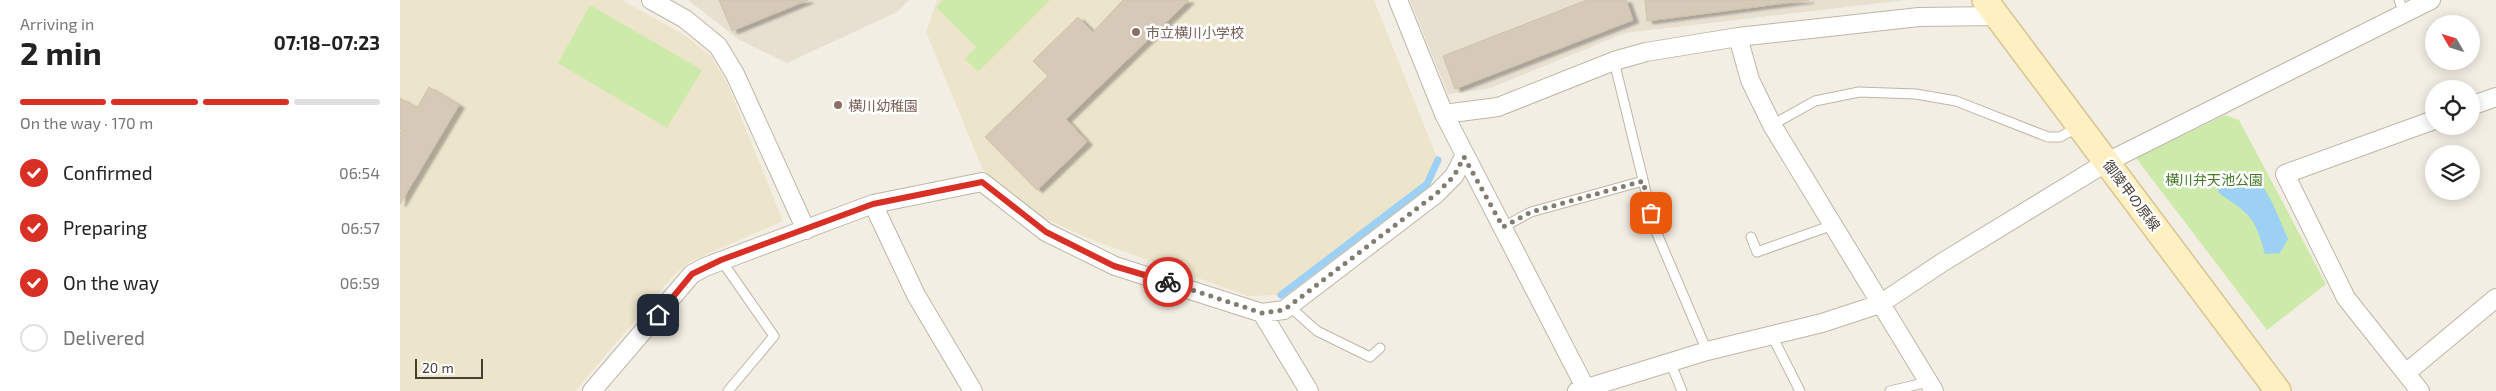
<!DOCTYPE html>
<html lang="en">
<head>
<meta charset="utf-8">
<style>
	:root { --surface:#fff; --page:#f2f2f2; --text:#222; --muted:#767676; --line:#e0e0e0; --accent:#d93025 }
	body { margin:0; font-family:"Exo 2","Noto Sans JP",sans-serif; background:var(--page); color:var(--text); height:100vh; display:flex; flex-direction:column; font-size:19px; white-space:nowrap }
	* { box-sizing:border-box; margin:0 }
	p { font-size:16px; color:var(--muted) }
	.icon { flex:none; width:28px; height:28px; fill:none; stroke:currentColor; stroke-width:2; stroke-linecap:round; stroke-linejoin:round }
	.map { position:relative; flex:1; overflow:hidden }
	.details { display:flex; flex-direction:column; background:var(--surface); width:400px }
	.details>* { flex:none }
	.needle { width:32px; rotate:309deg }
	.controls { position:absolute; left:2025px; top:15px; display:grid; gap:10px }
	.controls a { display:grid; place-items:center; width:55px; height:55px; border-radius:50%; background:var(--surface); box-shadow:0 2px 12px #0003; font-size:25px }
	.scale { position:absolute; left:15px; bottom:12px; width:68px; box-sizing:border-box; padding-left:5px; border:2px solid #453e33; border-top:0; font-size:14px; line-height:18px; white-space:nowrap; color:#453e33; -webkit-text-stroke:4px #fff; paint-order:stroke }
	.pin { position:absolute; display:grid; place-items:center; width:42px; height:42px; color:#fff; margin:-21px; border-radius:10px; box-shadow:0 2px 8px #0006 }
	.courier { position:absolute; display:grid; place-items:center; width:50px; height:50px; margin:-25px; border:4px solid #d93025; border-radius:50%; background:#fff; color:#222; box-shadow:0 1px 6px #0007 }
	.head em { font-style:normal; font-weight:700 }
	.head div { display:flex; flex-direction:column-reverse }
	.head { display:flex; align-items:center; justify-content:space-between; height:85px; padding:0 20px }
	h1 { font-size:32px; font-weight:700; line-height:38px }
	.bar { display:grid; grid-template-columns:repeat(4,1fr); gap:8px 5px; align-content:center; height:60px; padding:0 20px }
	.bar i { height:6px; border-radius:4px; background:var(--line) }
	.bar .current { background:var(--accent) }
	.bar p { grid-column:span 4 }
	ol { padding:0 20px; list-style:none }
	li { display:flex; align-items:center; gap:15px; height:55px }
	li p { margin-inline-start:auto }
	li .icon { padding:5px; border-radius:50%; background:var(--accent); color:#fff; stroke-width:4 }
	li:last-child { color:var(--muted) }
	li i { width:28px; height:28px; border:2px solid var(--line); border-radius:50% }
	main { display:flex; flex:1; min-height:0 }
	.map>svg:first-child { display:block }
	.residential { fill:#e7e0d1 }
	.education { fill:#ede4cc }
	.green { fill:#cdeaaa }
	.water { fill:#9cd0f4 }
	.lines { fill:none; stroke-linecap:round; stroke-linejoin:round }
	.stream { stroke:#9cd0f4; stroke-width:7 }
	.building { fill:#d5cab8; stroke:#d0c1ab; filter:url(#shadow) }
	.lane-casing { stroke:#bfb6a6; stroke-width:11 }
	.street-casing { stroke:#bfb6a6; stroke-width:20 }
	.secondary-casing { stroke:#d9c592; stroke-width:28 }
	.lane { stroke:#fff; stroke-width:9 }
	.street { stroke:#fff; stroke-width:18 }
	.secondary { stroke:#fff0c1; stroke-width:25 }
	.done { stroke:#827c71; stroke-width:5; stroke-dasharray:0 9 }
	.route { stroke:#d93025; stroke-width:6 }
	.education-dot { fill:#8d6e63; stroke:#fff; stroke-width:2 }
	.labels { text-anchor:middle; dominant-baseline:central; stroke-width:5; stroke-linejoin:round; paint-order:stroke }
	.education-label { font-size:14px; fill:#785e54; stroke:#fff; text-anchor:start }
	.park-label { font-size:14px; fill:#457924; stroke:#fff }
	.street-label { font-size:14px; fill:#453e33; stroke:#fff }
</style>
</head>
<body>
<main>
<section class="details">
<div class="head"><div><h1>2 min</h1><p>Arriving in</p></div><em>07:18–07:23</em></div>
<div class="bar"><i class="current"></i><i class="current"></i><i class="current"></i><i></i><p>On the way · 170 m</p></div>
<ol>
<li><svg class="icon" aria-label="check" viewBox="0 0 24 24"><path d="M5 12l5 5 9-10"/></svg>Confirmed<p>06:54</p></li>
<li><svg class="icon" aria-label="check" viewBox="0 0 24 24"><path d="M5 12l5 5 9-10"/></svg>Preparing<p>06:57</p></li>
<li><svg class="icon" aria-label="check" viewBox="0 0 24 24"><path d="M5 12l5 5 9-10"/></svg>On the way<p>06:59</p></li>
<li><i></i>Delivered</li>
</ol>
</section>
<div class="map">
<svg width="2096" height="391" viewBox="0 0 2096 391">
	<defs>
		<filter id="shadow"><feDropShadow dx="5.5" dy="3" stdDeviation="1" flood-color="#0004"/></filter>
	</defs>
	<rect width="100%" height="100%" fill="#f3eee3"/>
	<path class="residential" d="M288,0H509L497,12L387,63L338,39Z
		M1010,0H1506L1225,33L1088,89L1048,94Z"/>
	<path class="education" d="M0,0H222L286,36L311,56L327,83L383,221L289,262L273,276L175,391H0Z
		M537,0H974L1038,160L1027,184L881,295L848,296L692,240L642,217L583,170L526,32Z"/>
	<path class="green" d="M543,0H650L578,72L565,59L576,47L536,7Z
		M190,5L302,70L267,128L158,63Z
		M1825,115L1839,120L1926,284L1867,330L1736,158Z"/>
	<path class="water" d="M1827,171C1836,173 1852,176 1860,183C1870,194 1882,225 1888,239L1880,253L1865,254C1855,217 1851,215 1819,193L1817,186Z"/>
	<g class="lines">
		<path class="stream" d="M881,295L1027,184L1038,160"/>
	</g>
	<path class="building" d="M319,0H408L332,31Z
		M723,0H789L666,119L687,142L637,190L585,137L648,76L633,61L678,17L693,32Z
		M1187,0H1226L1233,20L1055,89L1043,56Z
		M1245,0H1409L1247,21Z
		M29,87L59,105L0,204V133L2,130L0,129V98L17,108Z"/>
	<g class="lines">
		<defs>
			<path id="lane" d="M1999,0L2004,13
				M1214,61L1255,229L1307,351
				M1372,125L1415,101L1459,92L1516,94L1556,101L1648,137H1660L1678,127
				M1103,227L1131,212L1243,181
				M1351,237L1357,252L1433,225
				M321,260L374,336L328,391
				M889,306L917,331L970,357L980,348
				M1372,336L1400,391
				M1271,364L1282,391
				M1490,391L1528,382"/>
			<path id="street" d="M251,0L285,19L318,46L335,74L406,230
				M998,0L1044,114L1187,391
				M1338,37L1350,80L1372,125L1534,391
				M2071,106L2096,97
				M1044,114L1098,107L1214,61L1246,52L1338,37L1519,17L1597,16
				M473,204L516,295L573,391
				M862,313L909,391
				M2006,373L2096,298
				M192,391L292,274L305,267L473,204L582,182L646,232L715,266L862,313L884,310L1036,194L1054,176L1064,157
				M1177,391L1307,351L1422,323L1480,304L1543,262L1707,162L2031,0
				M2020,391L1946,298L1885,174L2034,120"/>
			<path id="secondary" d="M1585,0L1878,391"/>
		</defs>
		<use href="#lane" class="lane-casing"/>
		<use href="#street" class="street-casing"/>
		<use href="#secondary" class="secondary-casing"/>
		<use href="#lane" class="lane"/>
		<use href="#street" class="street"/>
		<use href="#secondary" class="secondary"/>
	</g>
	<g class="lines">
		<path class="done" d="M768,282L862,313L884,310L1036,194L1054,176L1064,157L1103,227L1131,212L1243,181L1251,213"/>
		<path class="route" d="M258,315L292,274L321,260L473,204L582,182L646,232L714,266L768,282"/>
	</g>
	<g class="education-dot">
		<circle cx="736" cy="32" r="5"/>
		<circle cx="438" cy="105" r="5"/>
	</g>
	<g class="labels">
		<g class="education-label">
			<text x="746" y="32">市立横川小学校</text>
			<text x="448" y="105">横川幼稚園</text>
		</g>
		<g class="park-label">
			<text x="1814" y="179">横川弁天池公園</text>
		</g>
		<g class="street-label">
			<text transform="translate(1732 195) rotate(53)">御陵甲の原線</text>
		</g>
	</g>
</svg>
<div class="controls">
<a><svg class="needle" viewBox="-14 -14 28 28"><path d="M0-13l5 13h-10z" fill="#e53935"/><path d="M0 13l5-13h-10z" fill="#767676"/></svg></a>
<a><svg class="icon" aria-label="locate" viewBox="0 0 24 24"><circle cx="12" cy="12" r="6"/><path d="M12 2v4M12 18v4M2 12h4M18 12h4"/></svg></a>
<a><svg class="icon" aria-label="layers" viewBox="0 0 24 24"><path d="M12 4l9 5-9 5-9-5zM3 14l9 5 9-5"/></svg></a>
</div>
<div class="scale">20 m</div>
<div class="pin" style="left:1251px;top:213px;background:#ea580c"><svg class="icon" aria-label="bag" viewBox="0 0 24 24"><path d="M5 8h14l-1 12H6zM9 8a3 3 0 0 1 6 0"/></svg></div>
<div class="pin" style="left:258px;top:315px;background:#1f2937"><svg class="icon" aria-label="home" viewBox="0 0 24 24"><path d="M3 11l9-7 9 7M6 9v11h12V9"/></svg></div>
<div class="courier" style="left:768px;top:282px"><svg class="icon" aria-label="bike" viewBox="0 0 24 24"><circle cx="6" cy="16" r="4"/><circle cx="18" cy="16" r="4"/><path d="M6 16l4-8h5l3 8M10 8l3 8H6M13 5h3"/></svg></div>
</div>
</main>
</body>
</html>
